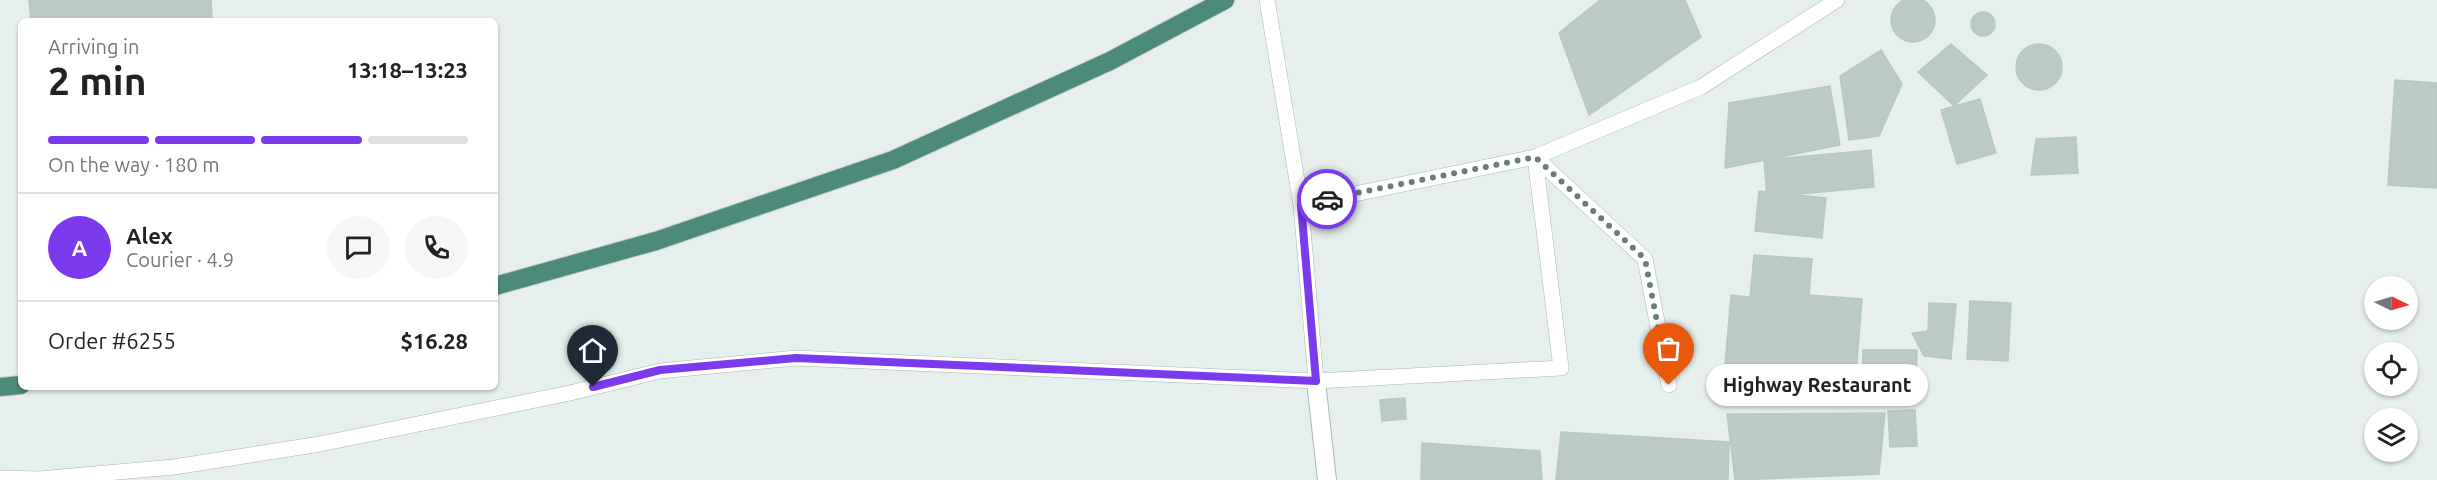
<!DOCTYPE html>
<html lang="en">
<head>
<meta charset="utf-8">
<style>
	:root { --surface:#fff; --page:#f6f6f6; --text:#222; --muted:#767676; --line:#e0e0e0; --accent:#7c3aed }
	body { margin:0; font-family:Ubuntu,sans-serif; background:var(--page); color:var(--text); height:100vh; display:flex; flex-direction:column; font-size:22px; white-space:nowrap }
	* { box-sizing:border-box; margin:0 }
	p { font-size:20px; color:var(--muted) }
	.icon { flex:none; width:33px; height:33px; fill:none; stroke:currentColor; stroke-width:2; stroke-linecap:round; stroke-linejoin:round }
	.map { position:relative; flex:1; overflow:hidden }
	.side { position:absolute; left:18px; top:18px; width:480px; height:372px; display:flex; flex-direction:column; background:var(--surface); border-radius:9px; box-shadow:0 2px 4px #0004 }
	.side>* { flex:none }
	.needle { width:39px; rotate:95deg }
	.buttons { position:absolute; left:2364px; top:276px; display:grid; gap:12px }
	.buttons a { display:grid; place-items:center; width:54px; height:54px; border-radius:50%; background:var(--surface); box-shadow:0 2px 4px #0004; font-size:30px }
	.pin { position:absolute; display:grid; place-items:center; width:51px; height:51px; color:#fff; margin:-62px -26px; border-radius:50% 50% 50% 0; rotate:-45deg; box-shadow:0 0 6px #0007 }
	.pin .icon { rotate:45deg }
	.courier { position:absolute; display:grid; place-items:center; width:60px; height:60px; margin:-30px; border:4px solid #7c3aed; border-radius:50%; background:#fff; color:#222; box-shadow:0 2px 8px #0007 }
	.bubble { position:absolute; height:42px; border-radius:21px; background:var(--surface); box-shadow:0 2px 4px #0004; font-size:20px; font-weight:600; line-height:42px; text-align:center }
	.summary em { font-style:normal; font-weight:600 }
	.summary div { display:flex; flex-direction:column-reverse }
	.summary { display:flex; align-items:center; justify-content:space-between; height:102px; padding:0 30px }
	h1 { font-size:39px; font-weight:600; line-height:45px }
	.bar { display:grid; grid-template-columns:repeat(4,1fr); gap:9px 6px; align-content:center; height:72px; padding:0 30px }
	.bar i { height:8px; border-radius:4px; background:var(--line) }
	.bar .current { background:var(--accent) }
	.bar p { grid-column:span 4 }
	.line { display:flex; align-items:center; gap:15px; padding:0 30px; border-top:2px solid var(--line) }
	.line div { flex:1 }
	.round { display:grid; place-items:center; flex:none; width:63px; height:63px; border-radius:32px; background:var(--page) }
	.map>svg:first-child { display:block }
	.building { fill:#bbcac4; stroke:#b8c9c2; stroke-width:1.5 }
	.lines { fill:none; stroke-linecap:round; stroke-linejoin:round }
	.service-casing { stroke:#a8b8b2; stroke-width:16 }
	.minor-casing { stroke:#a8b8b2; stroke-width:20 }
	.trunk-casing { stroke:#c2cac8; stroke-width:20 }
	.service { stroke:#fff; stroke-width:15 }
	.minor { stroke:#fff; stroke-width:18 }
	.trunk { stroke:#4c8a7c; stroke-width:18 }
	.done { stroke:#687f78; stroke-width:6; stroke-dasharray:0 10.8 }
	.route { stroke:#7c3aed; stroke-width:8 }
</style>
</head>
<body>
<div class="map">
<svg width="2437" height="480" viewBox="0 0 2437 480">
	<rect width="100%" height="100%" fill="#e6efeb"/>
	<path class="building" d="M1891 20a22 22 0 1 1 44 0a22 22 0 1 1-44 0Z
		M29,0H211L212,21H31Z
		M1600,0H1685L1701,37L1589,115L1559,33Z
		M1971 24a12 12 0 1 1 24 0a12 12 0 1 1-24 0Z
		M1951,44L1987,75L1954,106L1918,72Z
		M2016 67a23 23 0 1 1 46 0a23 23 0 1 1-46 0Z
		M1881,50L1902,84L1879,136L1849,140L1840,76Z
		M2395,80L2437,83V188L2388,185Z
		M1830,86L1840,145L1725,168L1729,103Z
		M1980,99L1996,153L1957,164L1941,110Z
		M2076,137L2078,173L2031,175L2036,139Z
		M1871,150L1874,187L1767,197L1764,160Z
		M1759,191L1826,198L1822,238L1755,231Z
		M1754,255L1812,259L1809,295L1862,299L1854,399L1723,389L1731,295L1750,297Z
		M1970,301L2011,303L2008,361L1967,359Z
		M1929,303L1956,304L1951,359L1924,356L1912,333L1928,331Z
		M1863,350H1917L1916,398L1862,397Z
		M1405,398L1406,419L1382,421L1380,400Z
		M1915,410L1917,446L1890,447L1888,411Z
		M1885,413L1879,474L1735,480L1727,414Z
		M1561,432L1729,442L1728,480H1556Z
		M1422,443L1540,451L1542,480H1421Z"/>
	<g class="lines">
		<defs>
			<path id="service" d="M1267,0L1301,205L1316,381
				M1535,157L1645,259L1669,385
				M1301,205L1535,157L1701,87L1837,0
				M0,478L39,479L174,467L320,444L570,393L660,371L796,358L1316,381L1561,368L1535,157"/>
			<path id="minor" d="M1316,381L1327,480"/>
			<path id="trunk" d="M495,286L656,241L893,160L1110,61L1225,0
				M0,387L21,385"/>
		</defs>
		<use href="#service" class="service-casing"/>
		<use href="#minor" class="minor-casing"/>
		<use href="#trunk" class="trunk-casing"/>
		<use href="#service" class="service"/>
		<use href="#minor" class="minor"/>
		<use href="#trunk" class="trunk"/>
	</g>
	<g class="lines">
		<path class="done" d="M1327,199L1535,157L1645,259L1669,385"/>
		<path class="route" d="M593,387L660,370L796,358L1316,381L1301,205L1327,199"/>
	</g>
</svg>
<div class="buttons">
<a><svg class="needle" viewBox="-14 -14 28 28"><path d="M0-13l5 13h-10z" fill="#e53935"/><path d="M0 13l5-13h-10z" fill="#767676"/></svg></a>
<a><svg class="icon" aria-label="locate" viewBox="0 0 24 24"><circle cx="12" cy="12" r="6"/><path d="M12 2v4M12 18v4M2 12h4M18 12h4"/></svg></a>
<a><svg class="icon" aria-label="layers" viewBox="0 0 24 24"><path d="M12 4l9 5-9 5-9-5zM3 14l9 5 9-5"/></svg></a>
</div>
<div class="pin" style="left:1669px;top:385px;background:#ea580c"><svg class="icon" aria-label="bag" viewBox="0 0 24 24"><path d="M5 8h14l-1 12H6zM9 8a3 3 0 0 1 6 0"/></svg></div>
<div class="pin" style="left:593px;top:387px;background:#1f2937"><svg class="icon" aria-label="home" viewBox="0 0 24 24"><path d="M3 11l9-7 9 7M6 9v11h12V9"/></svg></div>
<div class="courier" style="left:1327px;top:199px"><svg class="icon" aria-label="car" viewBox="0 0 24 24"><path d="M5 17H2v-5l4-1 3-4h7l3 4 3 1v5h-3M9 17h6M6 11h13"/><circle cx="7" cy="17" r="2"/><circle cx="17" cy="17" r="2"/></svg></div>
<div class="bubble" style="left:1706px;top:364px;width:222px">Highway Restaurant</div>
<section class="side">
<div class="summary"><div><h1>2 min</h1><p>Arriving in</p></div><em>13:18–13:23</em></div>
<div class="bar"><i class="current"></i><i class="current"></i><i class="current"></i><i></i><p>On the way · 180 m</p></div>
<div class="line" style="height:108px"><b class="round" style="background:var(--accent);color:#fff">A</b><div><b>Alex</b><p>Courier · 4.9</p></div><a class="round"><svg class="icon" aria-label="chat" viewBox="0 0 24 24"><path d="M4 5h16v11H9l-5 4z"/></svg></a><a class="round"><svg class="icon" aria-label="phone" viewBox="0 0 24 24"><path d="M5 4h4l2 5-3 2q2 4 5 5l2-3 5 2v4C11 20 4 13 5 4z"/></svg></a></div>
<div class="line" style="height:78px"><div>Order #6255</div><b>$16.28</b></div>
</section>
</div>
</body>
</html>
